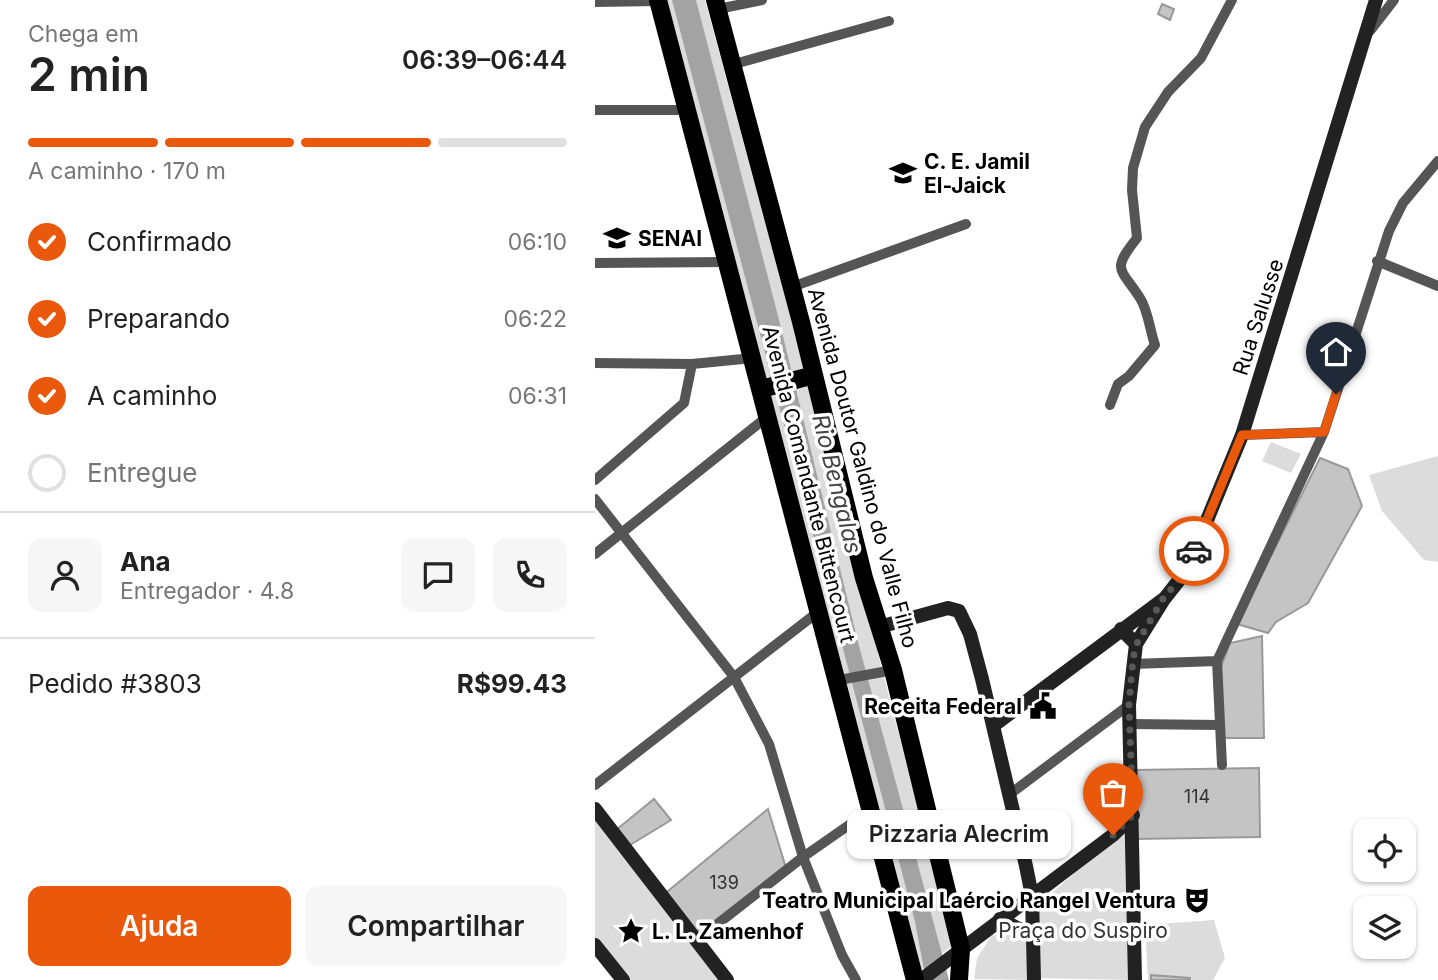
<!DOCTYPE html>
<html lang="pt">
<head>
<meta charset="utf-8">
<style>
	:root { --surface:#fff; --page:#f6f6f6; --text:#222; --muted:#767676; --line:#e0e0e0; --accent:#ea580c }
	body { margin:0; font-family:Inter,sans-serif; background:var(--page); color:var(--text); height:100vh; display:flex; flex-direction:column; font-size:26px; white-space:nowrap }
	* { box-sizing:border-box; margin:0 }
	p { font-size:23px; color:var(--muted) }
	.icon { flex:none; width:38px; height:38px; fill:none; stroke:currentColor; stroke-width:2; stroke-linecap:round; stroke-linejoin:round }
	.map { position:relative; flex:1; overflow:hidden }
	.drawer { display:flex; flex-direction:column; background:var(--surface); width:595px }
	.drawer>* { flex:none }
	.fabs { position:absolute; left:758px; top:819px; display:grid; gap:14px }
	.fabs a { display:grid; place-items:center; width:63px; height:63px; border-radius:14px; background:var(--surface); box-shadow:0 2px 5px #0004; font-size:35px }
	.pin { position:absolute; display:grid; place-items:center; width:60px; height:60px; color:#fff; margin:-72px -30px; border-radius:50% 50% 50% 0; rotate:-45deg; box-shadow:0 0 7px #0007 }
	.pin .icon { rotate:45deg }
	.courier { position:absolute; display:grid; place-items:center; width:70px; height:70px; margin:-35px; border:5px solid #ea580c; border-radius:50%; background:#fff; color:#222; box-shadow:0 2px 9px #0007 }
	.bubble { position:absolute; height:49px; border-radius:14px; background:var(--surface); box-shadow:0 2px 5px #0004; font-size:23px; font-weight:600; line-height:49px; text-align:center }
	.head em { font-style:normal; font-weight:600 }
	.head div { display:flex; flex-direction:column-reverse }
	.head { display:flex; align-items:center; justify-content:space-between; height:119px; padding:0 28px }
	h1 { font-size:46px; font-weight:600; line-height:52px }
	.bar { display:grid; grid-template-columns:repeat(4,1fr); gap:10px 7px; align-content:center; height:84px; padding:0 28px }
	.bar i { height:9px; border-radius:5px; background:var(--line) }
	.bar .on { background:var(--accent) }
	.bar p { grid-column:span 4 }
	.line { display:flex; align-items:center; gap:18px; padding:0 28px; border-top:2px solid var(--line) }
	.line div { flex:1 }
	.round { display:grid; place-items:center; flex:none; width:74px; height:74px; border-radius:14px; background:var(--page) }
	ol { padding:0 28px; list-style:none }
	li { display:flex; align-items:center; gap:21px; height:77px }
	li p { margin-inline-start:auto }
	li .icon { padding:7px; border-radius:50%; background:var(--accent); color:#fff; stroke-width:4 }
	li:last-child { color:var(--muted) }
	li i { width:38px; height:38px; border:4px solid var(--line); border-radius:50% }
	.button { display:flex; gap:14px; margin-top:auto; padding:14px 28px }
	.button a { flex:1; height:80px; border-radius:14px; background:var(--accent); color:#fff; font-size:28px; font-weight:600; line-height:80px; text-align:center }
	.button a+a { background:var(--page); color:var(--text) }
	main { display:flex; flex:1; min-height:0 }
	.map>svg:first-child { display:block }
	.green { fill:#dcdcdc }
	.water { fill:#a3a3a3 }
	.building { fill:#c4c4c4; stroke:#999; stroke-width:2 }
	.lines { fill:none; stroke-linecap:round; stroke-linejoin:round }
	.street { stroke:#555; stroke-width:10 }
	.secondary { stroke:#222; stroke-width:14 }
	.primary { stroke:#000; stroke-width:18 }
	.done { stroke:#595959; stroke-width:7; stroke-dasharray:0 12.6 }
	.route { stroke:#ea580c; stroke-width:9 }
	.labels { text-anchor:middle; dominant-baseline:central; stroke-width:7; stroke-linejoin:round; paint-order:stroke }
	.number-label { font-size:18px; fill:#313131 }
	.poi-label { font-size:21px; font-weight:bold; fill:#000; stroke:#fff; text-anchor:start }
	.street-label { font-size:21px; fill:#000; stroke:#fff }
	.park-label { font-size:21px; fill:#333; stroke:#fff }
	.water-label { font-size:23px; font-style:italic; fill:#444; stroke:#fff }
</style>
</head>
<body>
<main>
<section class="drawer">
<div class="head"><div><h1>2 min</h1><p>Chega em</p></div><em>06:39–06:44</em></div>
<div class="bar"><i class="on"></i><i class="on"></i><i class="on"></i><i></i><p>A caminho · 170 m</p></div>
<ol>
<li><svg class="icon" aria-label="check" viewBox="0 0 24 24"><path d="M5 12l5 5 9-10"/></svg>Confirmado<p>06:10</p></li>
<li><svg class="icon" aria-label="check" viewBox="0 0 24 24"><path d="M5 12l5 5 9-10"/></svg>Preparando<p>06:22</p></li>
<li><svg class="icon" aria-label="check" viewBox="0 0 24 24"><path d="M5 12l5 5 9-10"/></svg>A caminho<p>06:31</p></li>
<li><i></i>Entregue</li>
</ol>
<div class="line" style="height:126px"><a class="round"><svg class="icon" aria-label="person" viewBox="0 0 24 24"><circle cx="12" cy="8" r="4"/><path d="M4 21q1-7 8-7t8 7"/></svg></a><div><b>Ana</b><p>Entregador · 4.8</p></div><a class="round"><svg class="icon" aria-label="chat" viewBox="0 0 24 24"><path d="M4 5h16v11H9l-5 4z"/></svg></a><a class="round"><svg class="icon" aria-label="phone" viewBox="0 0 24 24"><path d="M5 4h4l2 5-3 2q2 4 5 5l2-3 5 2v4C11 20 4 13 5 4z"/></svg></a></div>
<div class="line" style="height:91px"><div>Pedido #3803</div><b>R$99.43</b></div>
<div class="button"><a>Ajuda</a><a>Compartilhar</a></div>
</section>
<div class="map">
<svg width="843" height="980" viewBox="0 0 843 980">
	<rect width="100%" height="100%" fill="#fff"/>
	<path class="green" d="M70,0H110L215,389L358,945L324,971Z
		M676,442L706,454L696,473L667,461Z
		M843,456V562L829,560L787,511L774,475Z
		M0,809L132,980H28L0,945Z
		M535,824L537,980L440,978V908Z
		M619,920L630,958L618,980H553L550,925Z
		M397,935H420L434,940V980L379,979L382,958Z"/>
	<path class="water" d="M77,0H101L183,316L263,642L354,980H331L320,922Z"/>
	<path class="building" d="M567,4L579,9L575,20L563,14Z
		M725,458L753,469L767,506L713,603L681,622L673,633L642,624Z
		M667,636L669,738H628L625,670L635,643Z
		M664,768L665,837L540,839L539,770Z
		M59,799L76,820L35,845L21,830Z
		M173,809L191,868L102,940L67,896Z
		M556,975L595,978V980H556Z"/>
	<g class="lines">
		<path class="street" d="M0,2L63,1
			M123,9L167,0
			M775,31L799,0
			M136,65L294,21
			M0,110H94
			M782,261L843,286
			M0,263L134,262
			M197,287L371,224
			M0,363L97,364L158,358
			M515,405L523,384L534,376L560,345C555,331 553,310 545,298C525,267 516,271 542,238L537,190L538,168L550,127L573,92L606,58L637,0
			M647,435L729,432L794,231L808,203L843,161
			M0,480L89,403L97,364
			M0,499L139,677L174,744L208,857L247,955L261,980
			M0,554L172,417
			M537,664L622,661
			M239,681L298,670
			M535,724L625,725
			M627,765L622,661L729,432
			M0,785L223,612
			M415,794L534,705
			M102,940L208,857L277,809"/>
		<path class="secondary" d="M284,627L353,608L364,611L375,634L387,679L431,866L437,896L439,980
			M526,629L541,644L534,705L540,980
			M541,644L569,599
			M398,726L570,598L585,579L596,559L647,435L781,0
			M0,809L132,980
			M405,919L436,935
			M0,945L28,980
			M326,980L518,835L538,815"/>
		<path class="primary" d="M63,0L320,980
			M120,0L206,322L269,578L298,670L366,949L364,980
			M166,389L219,375"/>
	</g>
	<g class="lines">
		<path class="done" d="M518,835L538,815L534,705L538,659L541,645L569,597L585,579L599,551"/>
		<path class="route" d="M599,551L647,435L729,432L741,394"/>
	</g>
	<defs>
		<symbol id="school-bare" viewBox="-9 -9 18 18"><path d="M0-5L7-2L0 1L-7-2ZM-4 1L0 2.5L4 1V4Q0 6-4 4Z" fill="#000" stroke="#fff" stroke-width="2.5" paint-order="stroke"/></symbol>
		<symbol id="university-bare" viewBox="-9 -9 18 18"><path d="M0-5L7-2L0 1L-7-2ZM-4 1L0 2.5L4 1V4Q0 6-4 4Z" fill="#000" stroke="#fff" stroke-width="2.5" paint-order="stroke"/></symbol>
		<symbol id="civic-bare" viewBox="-9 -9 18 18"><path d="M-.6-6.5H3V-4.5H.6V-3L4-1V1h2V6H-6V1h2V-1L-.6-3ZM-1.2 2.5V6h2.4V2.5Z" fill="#000" stroke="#fff" stroke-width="2.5" paint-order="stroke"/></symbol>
		<symbol id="theatre-bare" viewBox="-9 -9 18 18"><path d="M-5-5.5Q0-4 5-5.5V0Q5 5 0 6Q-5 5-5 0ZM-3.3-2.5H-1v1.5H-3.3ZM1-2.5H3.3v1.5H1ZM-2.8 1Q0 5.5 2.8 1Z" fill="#000" stroke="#fff" stroke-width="2.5" paint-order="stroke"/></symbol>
		<symbol id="sight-bare" viewBox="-9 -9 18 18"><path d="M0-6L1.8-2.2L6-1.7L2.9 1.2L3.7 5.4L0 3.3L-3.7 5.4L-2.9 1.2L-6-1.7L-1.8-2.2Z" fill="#000" stroke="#fff" stroke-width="2.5" paint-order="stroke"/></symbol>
	</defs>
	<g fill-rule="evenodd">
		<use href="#school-bare" x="289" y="154" width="38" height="38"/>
		<use href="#university-bare" x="3" y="219" width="38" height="38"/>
		<use href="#civic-bare" x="429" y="687" width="38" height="38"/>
		<use href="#theatre-bare" x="583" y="881" width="38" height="38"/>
		<use href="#sight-bare" x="17" y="912" width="38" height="38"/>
	</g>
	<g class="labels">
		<g class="number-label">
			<text x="602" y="796">114</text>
			<text x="129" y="882">139</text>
		</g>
		<g class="poi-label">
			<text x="329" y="161">C. E. Jamil<tspan x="329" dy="24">El-Jaick</tspan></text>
			<text x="43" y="238">SENAI</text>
			<text x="427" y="706" text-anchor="end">Receita Federal</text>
			<text x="581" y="900" text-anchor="end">Teatro Municipal Laércio Rangel Ventura</text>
			<text x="57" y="931">L. L. Zamenhof</text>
		</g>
		<g class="street-label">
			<text transform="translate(663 317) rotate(-72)">Rua Salusse</text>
			<text transform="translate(268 468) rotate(75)">Avenida Doutor Galdino do Valle Filho</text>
			<text transform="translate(214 484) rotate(76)">Avenida Comandante Bittencourt</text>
		</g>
		<g class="park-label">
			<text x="488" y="930">Praça do Suspiro</text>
		</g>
		<g class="water-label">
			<text transform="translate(242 484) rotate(76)">Rio Bengalas</text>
		</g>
	</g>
</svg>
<div class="fabs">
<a><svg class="icon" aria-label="locate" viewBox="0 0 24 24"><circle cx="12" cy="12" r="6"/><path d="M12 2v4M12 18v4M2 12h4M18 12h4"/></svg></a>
<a><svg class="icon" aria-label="layers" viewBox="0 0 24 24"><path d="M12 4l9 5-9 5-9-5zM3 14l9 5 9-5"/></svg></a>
</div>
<div class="pin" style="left:518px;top:835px;background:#ea580c"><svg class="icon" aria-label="bag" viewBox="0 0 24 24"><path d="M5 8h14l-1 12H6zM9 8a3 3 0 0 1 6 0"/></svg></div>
<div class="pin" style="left:741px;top:394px;background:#1f2937"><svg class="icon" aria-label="home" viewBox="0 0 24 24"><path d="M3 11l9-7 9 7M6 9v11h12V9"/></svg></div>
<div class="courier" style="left:599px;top:551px"><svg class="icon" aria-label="car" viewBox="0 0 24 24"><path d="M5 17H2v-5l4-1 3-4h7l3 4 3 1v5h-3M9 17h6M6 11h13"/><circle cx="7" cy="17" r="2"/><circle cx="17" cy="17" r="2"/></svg></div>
<div class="bubble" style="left:252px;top:810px;width:224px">Pizzaria Alecrim</div>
</div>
</main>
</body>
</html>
